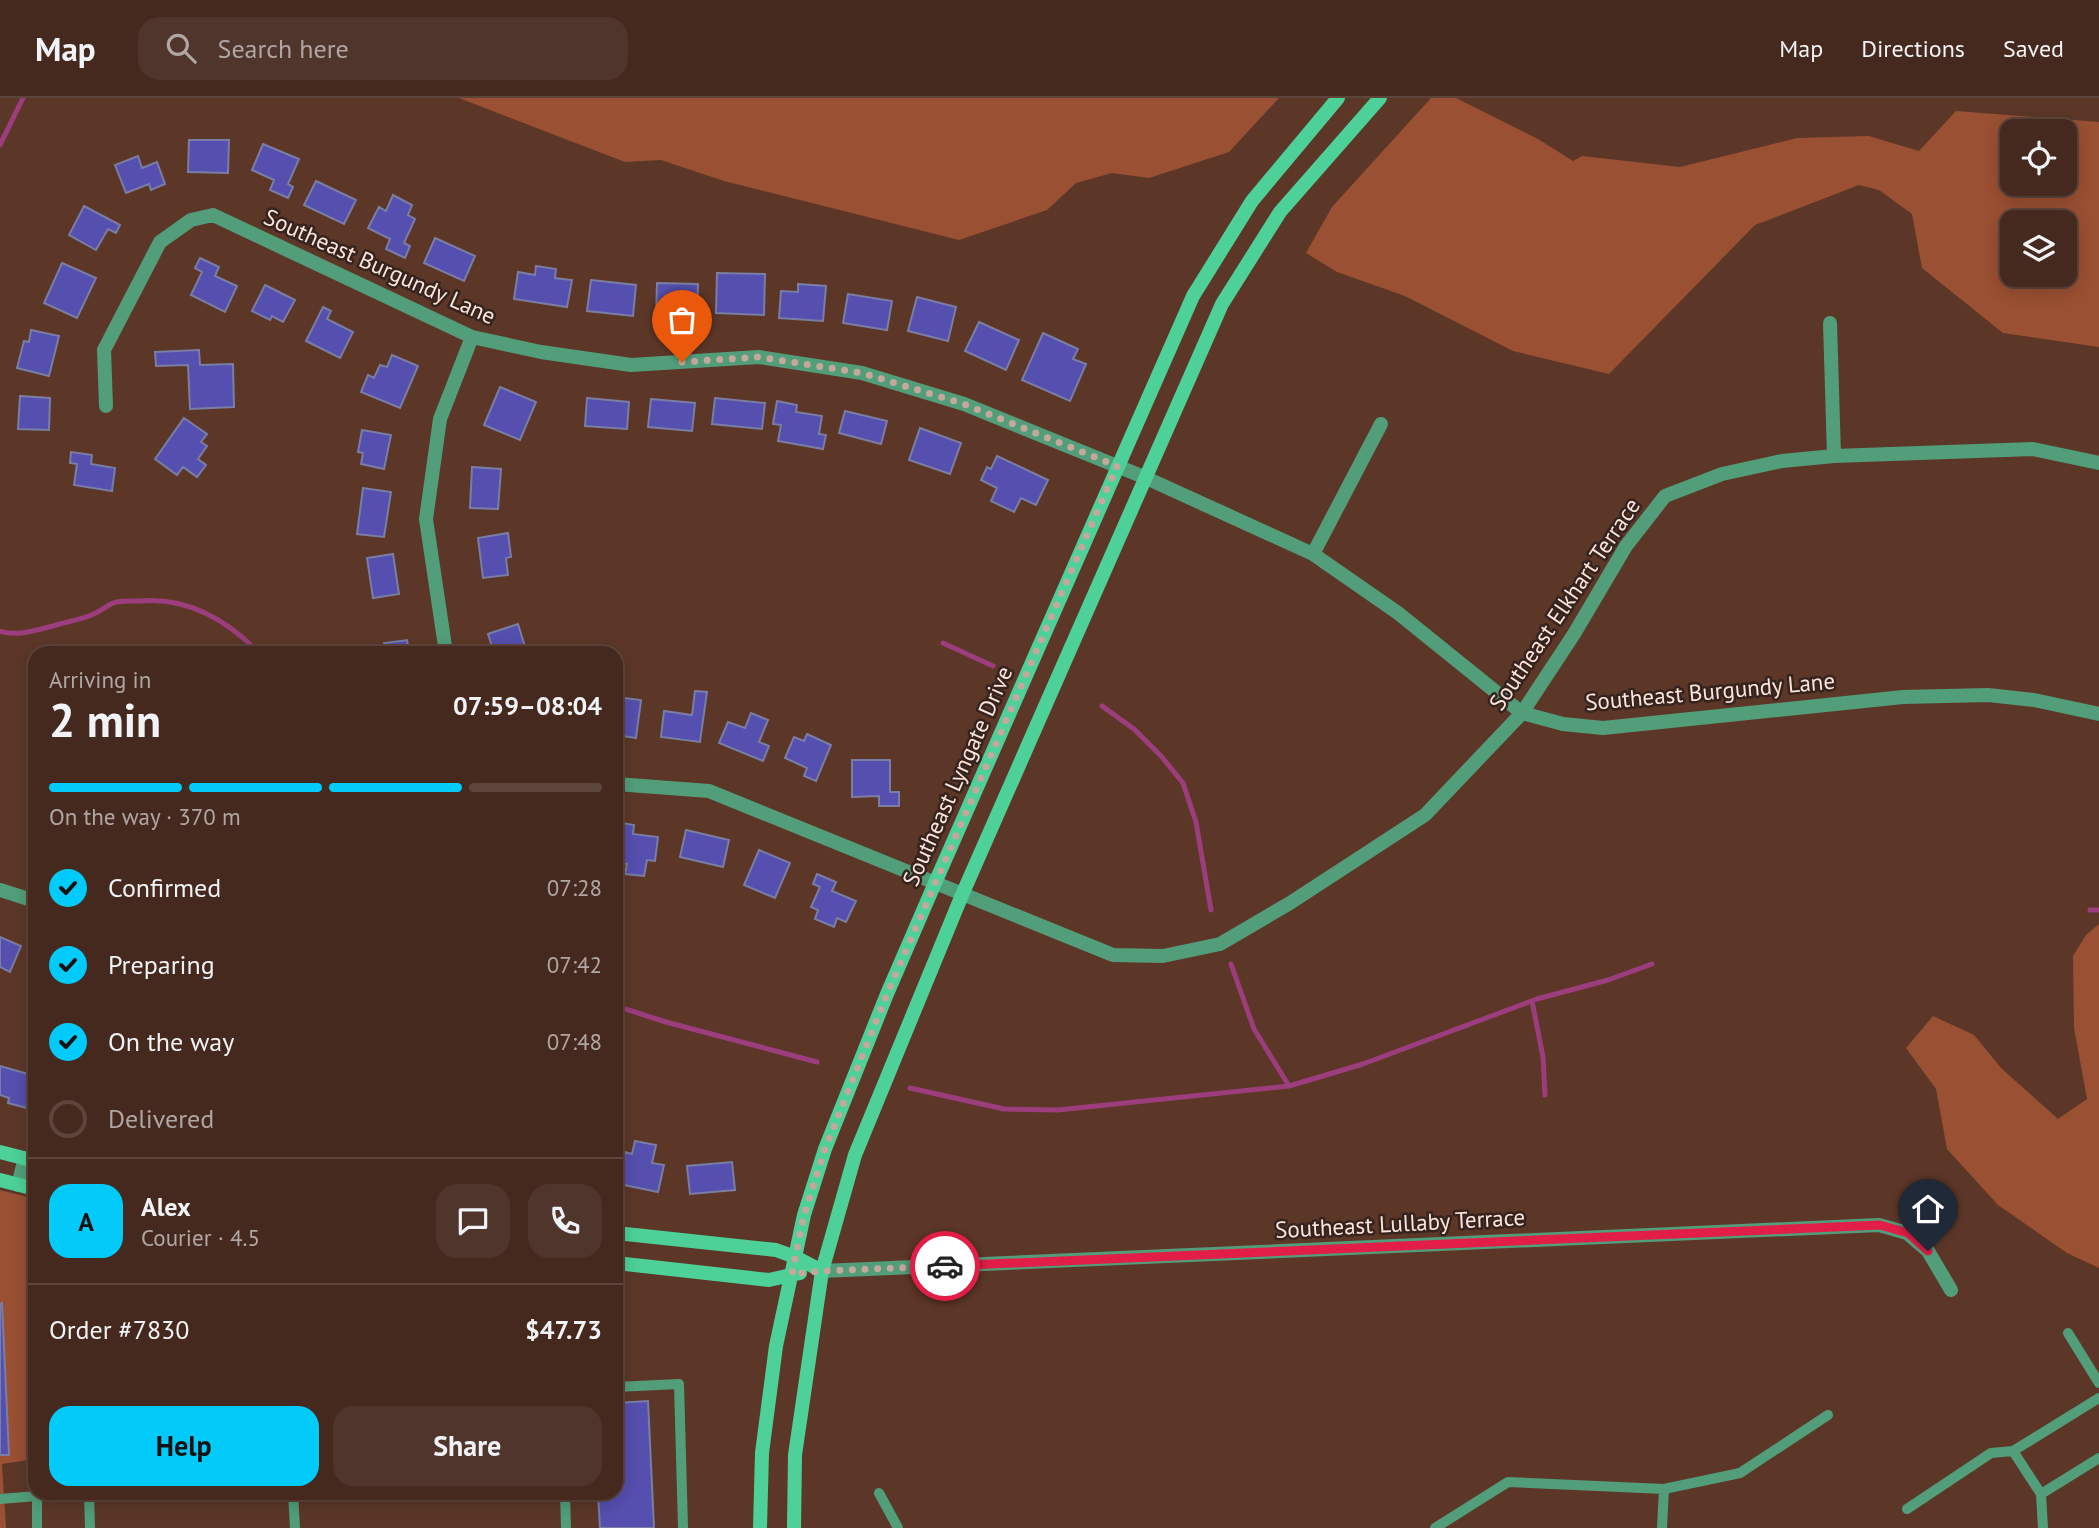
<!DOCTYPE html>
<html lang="en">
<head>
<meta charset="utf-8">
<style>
	:root { --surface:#45291e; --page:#4f352b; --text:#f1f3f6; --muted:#b0a6a4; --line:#5d453c; --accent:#02cbf9 }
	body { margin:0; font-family:"PT Sans",sans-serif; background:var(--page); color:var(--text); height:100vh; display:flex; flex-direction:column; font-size:26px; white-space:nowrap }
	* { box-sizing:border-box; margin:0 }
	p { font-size:23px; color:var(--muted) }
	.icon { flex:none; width:38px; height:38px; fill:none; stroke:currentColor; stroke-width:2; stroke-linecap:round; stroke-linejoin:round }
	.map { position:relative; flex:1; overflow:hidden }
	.panel { position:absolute; left:28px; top:548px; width:595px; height:854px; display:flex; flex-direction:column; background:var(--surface); border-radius:21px; box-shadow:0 4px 18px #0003,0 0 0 2px var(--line) }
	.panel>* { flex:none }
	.fabs { position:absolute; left:2000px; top:21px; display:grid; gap:14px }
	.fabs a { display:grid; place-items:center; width:77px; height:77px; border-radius:14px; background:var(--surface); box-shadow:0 4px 18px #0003,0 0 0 2px var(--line); font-size:35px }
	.pin { position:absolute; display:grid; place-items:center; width:60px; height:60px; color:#fff; margin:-72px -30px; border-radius:50% 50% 50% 0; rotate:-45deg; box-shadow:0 0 7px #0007 }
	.pin .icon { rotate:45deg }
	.courier { position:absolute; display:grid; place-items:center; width:70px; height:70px; margin:-35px; border:5px solid #e11d48; border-radius:50%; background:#fff; color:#222; box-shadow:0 2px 9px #0007 }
	.headline em { font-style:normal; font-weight:600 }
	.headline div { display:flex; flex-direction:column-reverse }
	.headline { display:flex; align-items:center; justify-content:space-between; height:119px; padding:0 21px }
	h1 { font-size:46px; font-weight:600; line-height:52px }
	.bar { display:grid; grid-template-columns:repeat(4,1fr); gap:10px 7px; align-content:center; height:84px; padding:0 21px }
	.bar i { height:9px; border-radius:5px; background:var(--line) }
	.bar .active { background:var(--accent) }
	.bar p { grid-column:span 4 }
	.line { display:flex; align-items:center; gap:18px; padding:0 21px; border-top:2px solid var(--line) }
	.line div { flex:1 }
	.round { display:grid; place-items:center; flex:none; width:74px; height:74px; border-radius:21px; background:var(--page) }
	ol { padding:0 21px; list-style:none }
	li { display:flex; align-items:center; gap:21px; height:77px }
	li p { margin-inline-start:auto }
	li .icon { padding:7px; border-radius:50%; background:var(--accent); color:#111; stroke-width:4 }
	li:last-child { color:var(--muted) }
	li i { width:38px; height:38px; border:4px solid var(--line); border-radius:50% }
	.cta { display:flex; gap:14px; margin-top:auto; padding:14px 21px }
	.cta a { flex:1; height:80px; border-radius:21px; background:var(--accent); color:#111; font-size:28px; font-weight:600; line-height:80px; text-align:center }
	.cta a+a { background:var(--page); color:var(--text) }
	header { display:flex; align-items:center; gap:42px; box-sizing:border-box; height:98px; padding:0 35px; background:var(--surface); border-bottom:2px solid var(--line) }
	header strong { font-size:33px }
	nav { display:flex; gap:38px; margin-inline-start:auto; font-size:24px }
	.search { width:490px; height:63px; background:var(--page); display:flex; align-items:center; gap:18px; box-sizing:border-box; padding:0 24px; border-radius:21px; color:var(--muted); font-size:26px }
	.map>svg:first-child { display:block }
	.green { fill:#9a5032; fill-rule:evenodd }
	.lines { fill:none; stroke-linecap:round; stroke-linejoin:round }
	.stream { stroke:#9c3d7d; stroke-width:5 }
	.building { fill:#554faf; stroke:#7a7da4; stroke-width:2 }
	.lane { stroke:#529e7b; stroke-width:10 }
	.street { stroke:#529e7b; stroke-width:14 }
	.secondary { stroke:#4dd199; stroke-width:14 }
	.done { stroke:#c5a79c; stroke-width:7; stroke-dasharray:0 12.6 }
	.route { stroke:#e11d48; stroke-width:9 }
	.labels { text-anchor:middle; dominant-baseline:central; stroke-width:5; stroke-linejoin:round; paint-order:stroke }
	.street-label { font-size:23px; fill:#fde4db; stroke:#35231d }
</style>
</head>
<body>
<header>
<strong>Map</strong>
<div class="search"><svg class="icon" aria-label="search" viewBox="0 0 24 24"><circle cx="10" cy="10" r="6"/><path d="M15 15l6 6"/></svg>Search here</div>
<nav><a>Map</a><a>Directions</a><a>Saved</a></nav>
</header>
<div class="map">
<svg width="2099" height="1430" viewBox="0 0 2099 1430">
	<rect width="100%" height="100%" fill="#5c3728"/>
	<path class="green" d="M459,0H1279L1229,54L1149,80L1112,75L1076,85L1047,112L959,142L724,83L661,62L625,64Z
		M1431,0H1456L1538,41L1573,63L1582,58L1680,69L1797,40L1869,38L1919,53L1956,13L2099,24V249L2003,235L1922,170L1912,116L1879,92L1859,87L1755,127L1609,276L1513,253L1405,198L1337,174L1306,155L1332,109ZM2065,33V86H2012V33ZM2065,124V177H2012V124Z
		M2099,826V1170L2067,1155L1998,1107L1947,1051L1936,991L1906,950L1933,918L1974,937L2001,970L2058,1021L2087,1001L2074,930L2073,858L2086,837Z
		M0,1092L35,1101V1361L2,1366L6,1430H0Z"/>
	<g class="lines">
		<path class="stream" d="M0,47L23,0
			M0,533C18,539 35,532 53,528C65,524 78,522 89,518C98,515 105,509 113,505C121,502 131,503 140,503C187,499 227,522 259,555
			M943,545L993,568
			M1102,608L1134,631L1161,658L1183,685L1196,724L1211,812
			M2090,812H2099
			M1231,866L1254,931L1289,988
			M1532,903L1543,959L1545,997
			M616,908L666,924L817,964
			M910,990L1004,1011L1058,1012L1289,988L1363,966L1537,901L1608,882L1652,866"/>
	</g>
	<path class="building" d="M189,42H229L228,75L188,74Z
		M263,46L299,61L288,86L293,89L288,100L270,92L274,82L252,72Z
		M138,58L142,70L157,64L165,86L151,92L149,86L126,95L115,67Z
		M316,83L356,102L344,126L304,107Z
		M393,97L412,107L408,117L415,121L404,145L410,148L405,160L386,151L390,141L368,130L379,109L386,113Z
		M84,108L120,127L116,135L108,131L96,152L69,137Z
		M435,140L475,158L464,183L424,165Z
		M200,160L219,169L215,178L237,188L225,214L191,197L202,174L195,170Z
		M62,165L96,180L77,220L44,205Z
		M536,168L556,171L555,180L572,182L567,209L514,201L518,174L535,177Z
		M717,175L765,176L764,217L716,215Z
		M591,182L636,187L633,218L587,213Z
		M657,185L698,186L697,221L656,220Z
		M798,186L826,188L823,223L779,220L781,193L798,194Z
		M265,187L295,202L283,224L272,218L270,222L252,213Z
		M848,196L892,203L887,232L843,225Z
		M917,199L956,209L948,243L908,233Z
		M323,209L331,213L327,221L353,234L340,260L306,243Z
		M979,224L1019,242L1006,272L965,253Z
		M31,232L59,238L49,278L17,270L24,243L29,244Z
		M1043,235L1078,251L1073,261L1086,266L1070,303L1022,282Z
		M199,252L200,267L233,266L234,309L190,311L188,267L156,268L155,254Z
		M392,257L418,268L400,310L361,294L368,277L374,280L380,267L387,269Z
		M500,289L536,304L520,342L484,327Z
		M20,298L50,300L49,332L18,331Z
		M587,300L629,304L627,331L585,328Z
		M715,300L765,305L762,331L712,326Z
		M651,301L695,305L692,333L648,329Z
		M777,303L797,307L796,314L822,318L819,336L826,337L823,351L778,343L781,327L773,326Z
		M845,313L887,323L881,346L839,335Z
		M184,320L207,336L201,344L207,348L198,361L206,367L197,379L183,369L177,377L155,361Z
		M920,330L961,345L950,376L909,362Z
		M362,332L391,337L384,371L361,366L363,355L358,354Z
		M71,354L92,357L91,366L115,370L112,393L74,387L77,366L70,365Z
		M997,358L1048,382L1036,407L1021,400L1014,414L991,403L997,390L981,382L987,369L991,371Z
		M472,369L501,371L498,411L470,410Z
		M363,390L391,394L384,439L357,436Z
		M508,435L511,459L506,460L508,477L483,480L478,440Z
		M393,456L399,496L373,500L367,460Z
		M518,526L527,555H494L488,536Z
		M407,542L409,555H385L384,545Z
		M695,593L707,594L700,644L661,639L664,613L692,617Z
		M616,599L641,602L636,640L616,637Z
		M751,615L768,622L759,644L769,648L763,663L719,645L728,624L745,630Z
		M807,636L831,647L816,683L804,678L807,670L785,660L794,639L804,643Z
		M852,662H890V694H899V708H879V698L852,699Z
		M616,724L634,727L633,736L658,739L655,763L647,762L644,778L625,776L627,766L616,764Z
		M686,732L729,742L723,769L680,759Z
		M759,752L790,765L775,800L744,787Z
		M817,776L836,784L832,793L856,803L846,824L837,820L834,829L815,821L818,812L811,809L820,789L813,786Z
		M0,839L21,848L10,874L0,869Z
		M0,968L35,978L34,1012L8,1005L9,1000L0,997Z
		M635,1043L656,1047L652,1065L664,1067L658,1094L619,1086L625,1054L632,1056Z
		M732,1064L735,1092L690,1096L687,1068Z
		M2,1205L9,1357H0V1206Z
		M648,1303L654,1430H600L598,1395H616V1305Z"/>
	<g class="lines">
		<path class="lane" d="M2068,1235L2099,1285
			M616,1289L679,1286L683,1430
			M2013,1353L2099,1300
			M89,1395L90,1430
			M100,1395L110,1399H121L125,1395
			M293,1395L295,1430
			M565,1395L566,1430
			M879,1395L898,1430
			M2041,1396L2099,1360
			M0,1401L37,1398
			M1907,1411L1991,1355L2013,1353L2041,1396L2043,1430
			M37,1430V1398L58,1395
			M1435,1430L1508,1384L1664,1391L1740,1375L1828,1317
			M1662,1430L1664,1391"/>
		<path class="street" d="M1830,225L1834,358
			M106,308L104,252L160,144L191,122L213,117L472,239L541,254L631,267L759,259L862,275L964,306L1144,379L1313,456L1398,515L1522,615L1563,626L1603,630L1903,599L1988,597L2034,602L2099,616
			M1313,456L1381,326
			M446,555L426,421L440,321L472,239
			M616,686L709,693L1113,857L1163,858L1220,846L1290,805L1425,717L1522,615L1574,536L1626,448L1665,398L1722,376L1782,363L1834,358L2033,351L2099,365
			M0,792L35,803
			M18,1087L25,1060
			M822,1173L1879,1127L1907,1135L1928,1153L1951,1192"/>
		<path class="secondary" d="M0,1054L35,1063
			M0,1082L35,1091
			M616,1135L776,1152L795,1159L822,1173
			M616,1165L769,1182L800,1175
			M760,1430L762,1355L776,1248L804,1117L825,1051L887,896L935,785L1193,198L1252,103L1338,0
			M794,1430L795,1357L822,1173L855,1057L962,797L1222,206L1280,114L1380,0"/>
	</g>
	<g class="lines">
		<path class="done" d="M682,264L759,259L862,275L964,306L1117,368L887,896L825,1051L804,1117L792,1176L822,1173L945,1168"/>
		<path class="route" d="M945,1168L1880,1127L1908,1135L1928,1153"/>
	</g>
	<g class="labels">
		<g class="street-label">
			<text transform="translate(380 168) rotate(24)">Southeast Burgundy Lane</text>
			<text transform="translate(1564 506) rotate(-56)">Southeast Elkhart Terrace</text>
			<text transform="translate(1710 593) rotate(-5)">Southeast Burgundy Lane</text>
			<text transform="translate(957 678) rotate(-66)">Southeast Lyngate Drive</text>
			<text transform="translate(1400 1125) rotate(-3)">Southeast Lullaby Terrace</text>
		</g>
	</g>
</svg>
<div class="fabs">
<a><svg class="icon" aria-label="locate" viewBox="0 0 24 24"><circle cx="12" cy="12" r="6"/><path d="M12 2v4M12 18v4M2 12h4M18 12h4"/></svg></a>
<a><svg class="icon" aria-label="layers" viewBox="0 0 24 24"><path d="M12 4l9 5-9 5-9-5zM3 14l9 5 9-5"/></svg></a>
</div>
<div class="pin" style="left:682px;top:264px;background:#ea580c"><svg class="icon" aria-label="bag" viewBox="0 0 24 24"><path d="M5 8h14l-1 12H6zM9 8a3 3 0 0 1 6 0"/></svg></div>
<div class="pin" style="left:1928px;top:1153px;background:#1f2937"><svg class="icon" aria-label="home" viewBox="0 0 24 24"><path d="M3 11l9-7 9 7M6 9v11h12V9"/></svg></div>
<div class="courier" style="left:945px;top:1168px"><svg class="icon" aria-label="car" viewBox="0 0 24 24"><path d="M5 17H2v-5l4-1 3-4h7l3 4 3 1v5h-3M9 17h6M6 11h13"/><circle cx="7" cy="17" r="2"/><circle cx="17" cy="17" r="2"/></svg></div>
<section class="panel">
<div class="headline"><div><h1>2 min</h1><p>Arriving in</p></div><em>07:59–08:04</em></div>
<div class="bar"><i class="active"></i><i class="active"></i><i class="active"></i><i></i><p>On the way · 370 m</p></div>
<ol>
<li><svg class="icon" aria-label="check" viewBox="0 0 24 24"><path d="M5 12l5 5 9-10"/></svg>Confirmed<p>07:28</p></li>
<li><svg class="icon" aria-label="check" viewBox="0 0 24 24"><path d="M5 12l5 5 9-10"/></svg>Preparing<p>07:42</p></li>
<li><svg class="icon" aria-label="check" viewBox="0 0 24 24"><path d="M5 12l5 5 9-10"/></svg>On the way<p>07:48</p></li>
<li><i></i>Delivered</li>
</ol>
<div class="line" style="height:126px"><b class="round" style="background:var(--accent);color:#111">A</b><div><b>Alex</b><p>Courier · 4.5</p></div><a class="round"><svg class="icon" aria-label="chat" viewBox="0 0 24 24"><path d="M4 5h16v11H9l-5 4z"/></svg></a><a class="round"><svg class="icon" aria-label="phone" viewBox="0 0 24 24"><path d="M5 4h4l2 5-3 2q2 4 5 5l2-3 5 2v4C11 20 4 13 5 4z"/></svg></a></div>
<div class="line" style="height:91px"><div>Order #7830</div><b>$47.73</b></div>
<div class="cta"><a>Help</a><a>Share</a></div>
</section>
</div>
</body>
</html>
